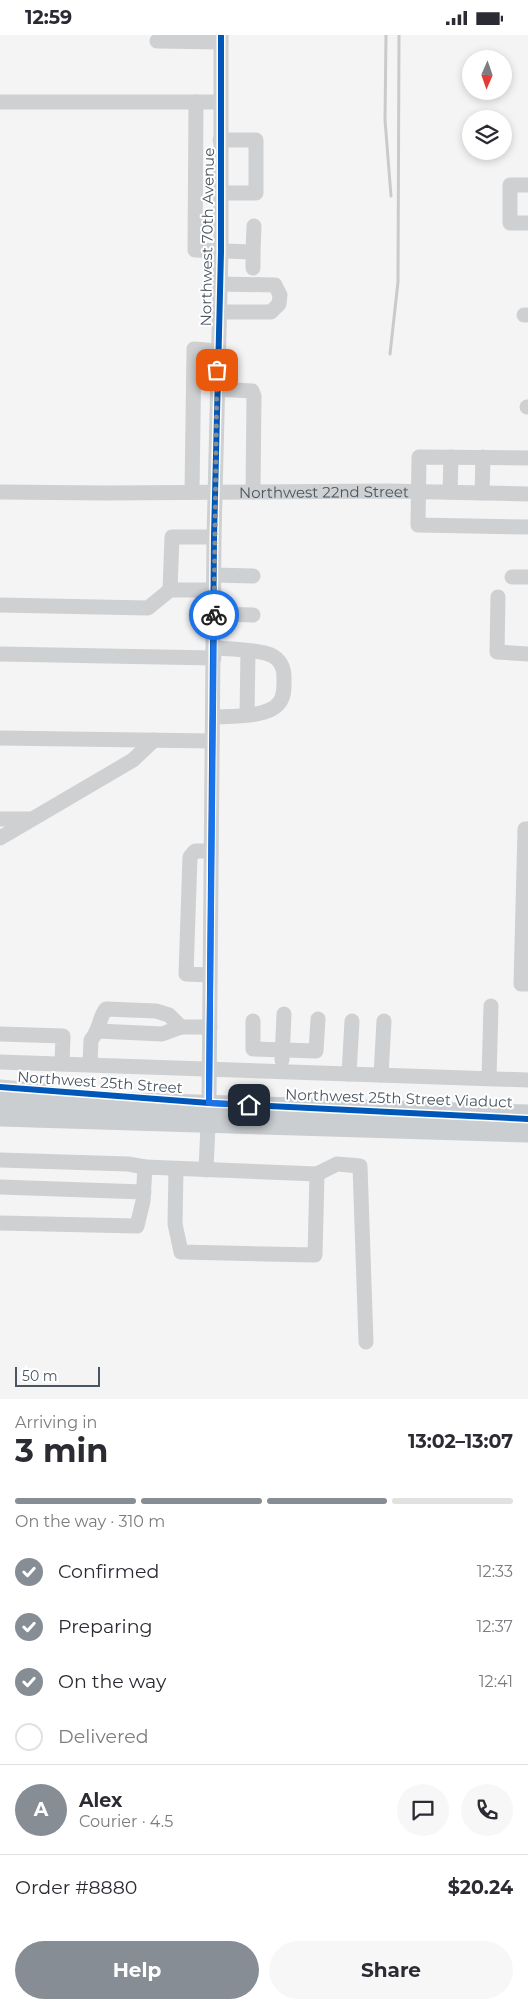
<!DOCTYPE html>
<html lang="en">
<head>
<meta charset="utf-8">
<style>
	:root { --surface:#fff; --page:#f7f7f7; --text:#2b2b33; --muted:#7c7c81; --line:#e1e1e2; --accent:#868d94 }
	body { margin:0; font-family:Montserrat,sans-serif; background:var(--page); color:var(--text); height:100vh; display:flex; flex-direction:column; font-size:19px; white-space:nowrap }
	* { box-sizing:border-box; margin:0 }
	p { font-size:16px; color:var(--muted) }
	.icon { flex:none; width:28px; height:28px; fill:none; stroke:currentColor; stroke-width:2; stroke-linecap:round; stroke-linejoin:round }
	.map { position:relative; height:1364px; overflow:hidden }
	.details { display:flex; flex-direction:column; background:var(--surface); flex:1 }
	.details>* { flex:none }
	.needle { width:32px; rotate:182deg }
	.controls { position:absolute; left:462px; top:15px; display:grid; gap:10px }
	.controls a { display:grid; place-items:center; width:50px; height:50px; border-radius:50%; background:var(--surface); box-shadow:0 2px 8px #0003; font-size:25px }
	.scale { position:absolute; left:15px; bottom:12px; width:85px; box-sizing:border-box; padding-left:5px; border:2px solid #4a5661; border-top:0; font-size:14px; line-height:18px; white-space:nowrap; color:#4a5661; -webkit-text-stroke:4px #fff; paint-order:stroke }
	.pin { position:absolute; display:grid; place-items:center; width:42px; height:42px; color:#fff; margin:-21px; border-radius:10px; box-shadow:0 2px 8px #0006 }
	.courier { position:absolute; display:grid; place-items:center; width:50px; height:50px; margin:-25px; border:4px solid #1a73e8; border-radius:50%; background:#fff; color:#222; box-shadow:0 1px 6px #0007 }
	.head em { font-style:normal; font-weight:700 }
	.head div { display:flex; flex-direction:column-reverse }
	.head { display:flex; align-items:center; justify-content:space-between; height:85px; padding:0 15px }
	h1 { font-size:32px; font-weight:700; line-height:38px }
	.bar { display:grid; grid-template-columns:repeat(4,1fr); gap:8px 5px; align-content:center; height:60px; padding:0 15px }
	.bar i { height:6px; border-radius:4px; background:var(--line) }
	.bar .current { background:var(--accent) }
	.bar p { grid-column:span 4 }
	.line { display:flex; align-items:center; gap:12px; padding:0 15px; border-top:1px solid var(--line) }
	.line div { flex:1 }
	.round { display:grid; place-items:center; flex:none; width:52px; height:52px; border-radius:26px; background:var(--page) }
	ol { padding:0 15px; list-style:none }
	li { display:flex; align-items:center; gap:15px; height:55px }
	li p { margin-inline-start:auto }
	li .icon { padding:5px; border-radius:50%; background:var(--accent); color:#fff; stroke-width:4 }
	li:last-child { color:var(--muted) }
	li i { width:28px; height:28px; border:2px solid var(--line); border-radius:50% }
	.action { display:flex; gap:10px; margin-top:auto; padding:10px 15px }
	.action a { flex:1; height:58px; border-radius:30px; background:var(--accent); color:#fff; font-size:20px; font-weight:700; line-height:58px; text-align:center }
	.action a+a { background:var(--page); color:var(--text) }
	.status { display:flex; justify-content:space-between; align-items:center; height:35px; padding:0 25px; background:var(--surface); direction:ltr }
	.status svg { height:14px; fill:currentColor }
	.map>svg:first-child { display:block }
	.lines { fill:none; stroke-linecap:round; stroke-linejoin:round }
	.minor { stroke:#ced0d2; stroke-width:15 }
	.rail { stroke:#c9cacc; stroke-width:3 }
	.major-bridge { stroke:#caced1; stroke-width:19 }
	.cycleway-casing { stroke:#fff; stroke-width:9 }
	.cycleway { stroke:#0057b8; stroke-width:6 }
	.done { stroke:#868d94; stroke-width:5; stroke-dasharray:0 9 }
	.route { stroke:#1a73e8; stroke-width:6 }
	.labels { text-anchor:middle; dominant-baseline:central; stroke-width:4; stroke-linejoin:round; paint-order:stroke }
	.street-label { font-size:15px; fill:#4a5661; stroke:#fff }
</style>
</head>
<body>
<div class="status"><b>12:59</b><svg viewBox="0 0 49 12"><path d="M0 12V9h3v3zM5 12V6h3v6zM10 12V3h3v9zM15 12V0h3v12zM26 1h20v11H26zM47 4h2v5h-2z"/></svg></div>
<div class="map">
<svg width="528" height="1364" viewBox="0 0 528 1364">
	<rect width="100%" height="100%" fill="#f4f4f4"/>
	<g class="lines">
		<g class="minor">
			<path d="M157,6L221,7"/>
			<path d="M0,67H220"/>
			<path d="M196,67L195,215L253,217L254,191"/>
			<path d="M220,105H256V158H221"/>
			<path d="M528,150H510V188H528"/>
			<path d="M253,233V217"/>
			<path d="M219,277H271L279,269L280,260L275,250L220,249"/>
			<path d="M524,280H528"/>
			<path d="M217,354L252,356L254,361L253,457"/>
			<path d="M527,372H528"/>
			<path d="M528,423L419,422L418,490L528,492"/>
			<path id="s1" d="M0,457L106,458L388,456L528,459"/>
			<path d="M192,457L194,314L217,316"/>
			<path d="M450,457L451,422"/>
			<path d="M482,458L483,422"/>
			<path d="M214,540L253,541"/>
			<path d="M512,542H528"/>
			<path d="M170,555L172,502H214"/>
			<path d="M498,562L497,617L528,619"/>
			<path d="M0,570L148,573L170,555H214"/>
			<path d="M214,579L253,580"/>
			<path d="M0,619L214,623"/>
			<path d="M247,680L248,616"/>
			<path d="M213,682C229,681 268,683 279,668C285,661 284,650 284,642C284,633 280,624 271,620C256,614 230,614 214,613"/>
			<path d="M0,703L212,706"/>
			<path d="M0,784H32"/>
			<path d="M528,794H525L521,949H528"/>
			<path d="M0,803L133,725L154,705"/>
			<path d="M210,940L186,939L190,822L195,816H211"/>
			<path d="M253,986V1014L316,1016L318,984"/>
			<path d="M98,996L162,999L181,992H210"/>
			<path d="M0,999L63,1001L62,1028"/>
			<path d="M282,1025L284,979"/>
			<path d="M0,1027L528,1045"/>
			<path d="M90,1029L91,1005C101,993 98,984 106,974L156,976L169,980L181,992"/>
			<path d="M349,1039L352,986"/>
			<path d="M381,1040L384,986"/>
			<path d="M489,1043L491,971"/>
			<path d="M0,1052L48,1056"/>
			<path d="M0,1125L128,1129L145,1132"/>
			<path d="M206,1135L209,1068L214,502L221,217V0"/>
			<path d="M317,1139L337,1129L360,1131L366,1307"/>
			<path d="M0,1152L144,1157"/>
			<path d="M0,1188L137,1191L143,1166L145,1132L317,1139L315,1220L181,1217L175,1189L176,1134"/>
		</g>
		<path class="rail" d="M386,0L385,85L391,161
			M390,319L398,247L399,0"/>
		<path class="major-bridge" d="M0,1063L528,1079
			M0,1082L528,1098"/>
		<defs>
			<path id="cycleway" d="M0,1052L209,1068L528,1084
				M209,1068L214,502L221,217V0"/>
		</defs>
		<use href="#cycleway" class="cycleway-casing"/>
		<use href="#cycleway" class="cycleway"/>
	</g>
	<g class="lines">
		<path class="done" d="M214,580L217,335"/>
		<path class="route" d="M214,580L209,1068L249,1070"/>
	</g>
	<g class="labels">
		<g class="street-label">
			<text transform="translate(207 202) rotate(-89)">Northwest 70th Avenue</text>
			<text stroke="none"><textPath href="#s1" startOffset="324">Northwest 22nd Street</textPath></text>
			<text transform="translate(100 1047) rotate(4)">Northwest 25th Street</text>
			<text transform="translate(399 1063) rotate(2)">Northwest 25th Street Viaduct</text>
		</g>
	</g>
</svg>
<div class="controls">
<a><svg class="needle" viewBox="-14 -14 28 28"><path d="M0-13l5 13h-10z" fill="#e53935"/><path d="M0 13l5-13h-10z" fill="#7c7c81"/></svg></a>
<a><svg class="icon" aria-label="layers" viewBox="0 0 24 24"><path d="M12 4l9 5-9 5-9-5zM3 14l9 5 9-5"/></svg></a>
</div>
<div class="scale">50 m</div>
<div class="pin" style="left:217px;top:335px;background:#ea580c"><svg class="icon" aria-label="bag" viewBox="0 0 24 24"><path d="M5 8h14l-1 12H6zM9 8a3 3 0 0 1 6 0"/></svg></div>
<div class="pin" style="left:249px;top:1070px;background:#1f2937"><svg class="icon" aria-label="home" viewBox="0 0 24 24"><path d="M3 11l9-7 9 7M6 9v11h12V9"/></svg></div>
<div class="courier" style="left:214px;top:580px"><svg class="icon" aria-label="bike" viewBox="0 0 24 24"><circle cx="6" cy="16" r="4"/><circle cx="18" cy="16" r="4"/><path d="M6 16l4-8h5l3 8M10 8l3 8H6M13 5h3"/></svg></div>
</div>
<section class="details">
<div class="head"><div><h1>3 min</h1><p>Arriving in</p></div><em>13:02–13:07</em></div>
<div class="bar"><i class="current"></i><i class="current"></i><i class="current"></i><i></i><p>On the way · 310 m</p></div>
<ol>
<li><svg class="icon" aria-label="check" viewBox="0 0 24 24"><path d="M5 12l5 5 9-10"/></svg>Confirmed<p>12:33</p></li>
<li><svg class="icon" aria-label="check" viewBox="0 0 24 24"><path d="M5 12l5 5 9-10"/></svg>Preparing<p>12:37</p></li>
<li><svg class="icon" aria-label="check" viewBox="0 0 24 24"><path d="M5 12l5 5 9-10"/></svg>On the way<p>12:41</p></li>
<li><i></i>Delivered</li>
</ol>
<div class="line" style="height:90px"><b class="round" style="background:var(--accent);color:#fff">A</b><div><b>Alex</b><p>Courier · 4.5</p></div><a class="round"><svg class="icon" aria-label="chat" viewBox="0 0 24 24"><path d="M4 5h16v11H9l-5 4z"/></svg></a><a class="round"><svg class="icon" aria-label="phone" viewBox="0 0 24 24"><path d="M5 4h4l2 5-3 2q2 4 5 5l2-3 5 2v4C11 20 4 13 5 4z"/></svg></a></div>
<div class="line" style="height:65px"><div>Order #8880</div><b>$20.24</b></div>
<div class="action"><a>Help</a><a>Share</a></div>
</section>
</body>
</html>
